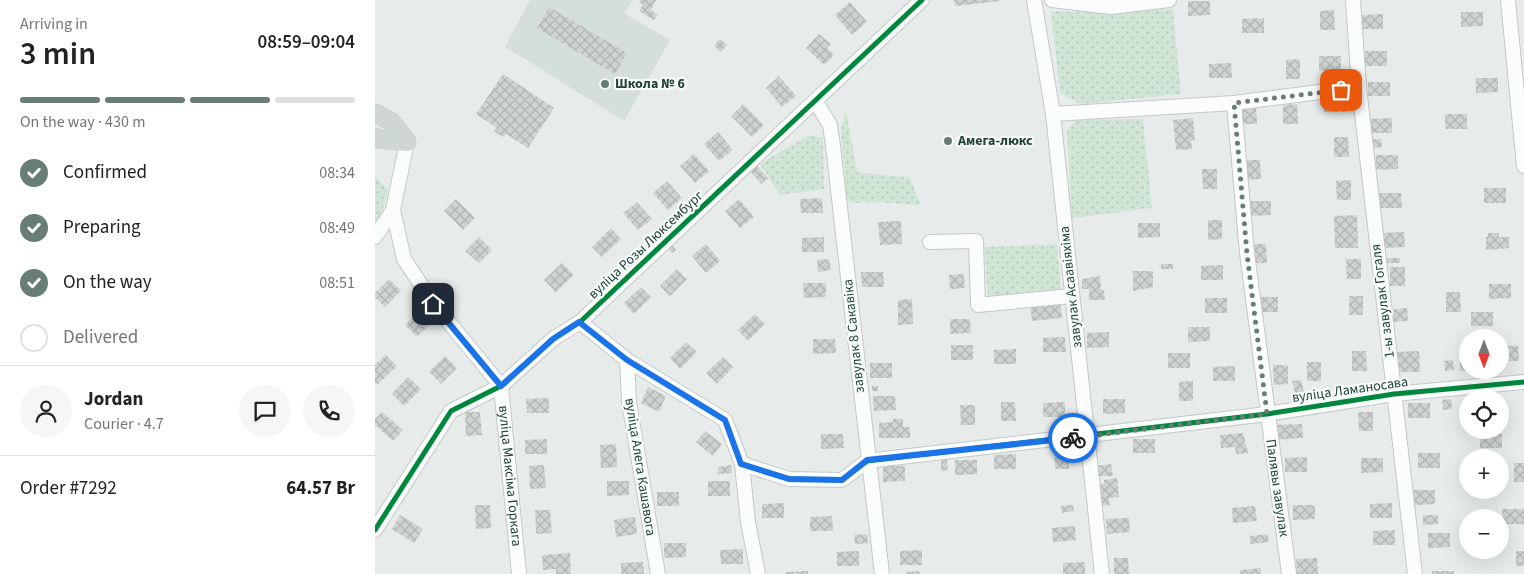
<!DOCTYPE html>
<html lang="en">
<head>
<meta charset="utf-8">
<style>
	:root { --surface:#fff; --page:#f6f6f6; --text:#222; --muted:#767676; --line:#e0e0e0; --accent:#677e77 }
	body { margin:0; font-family:"Source Sans 3",sans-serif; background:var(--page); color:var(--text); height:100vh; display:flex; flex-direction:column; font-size:19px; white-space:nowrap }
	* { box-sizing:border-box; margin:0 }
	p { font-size:16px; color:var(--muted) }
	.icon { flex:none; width:28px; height:28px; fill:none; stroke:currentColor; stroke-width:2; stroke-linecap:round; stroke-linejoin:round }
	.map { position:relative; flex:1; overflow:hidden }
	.drawer { display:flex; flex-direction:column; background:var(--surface); width:375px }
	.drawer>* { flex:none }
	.needle { width:32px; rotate:180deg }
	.tools { position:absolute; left:1084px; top:329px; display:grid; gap:10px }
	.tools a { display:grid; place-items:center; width:50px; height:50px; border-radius:50%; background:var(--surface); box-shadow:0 5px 20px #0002; font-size:25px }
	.pin { position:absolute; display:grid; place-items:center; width:42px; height:42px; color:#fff; margin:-21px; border-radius:10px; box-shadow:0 2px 8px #0006 }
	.courier { position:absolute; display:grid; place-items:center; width:50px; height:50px; margin:-25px; border:4px solid #1a73e8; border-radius:50%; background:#fff; color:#222; box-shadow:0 1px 6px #0007 }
	.headline em { font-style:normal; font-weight:600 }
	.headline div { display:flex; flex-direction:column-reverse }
	.headline { display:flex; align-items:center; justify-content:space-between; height:85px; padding:0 20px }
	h1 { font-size:32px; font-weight:600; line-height:38px }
	.bar { display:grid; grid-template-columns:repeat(4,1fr); gap:8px 5px; align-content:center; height:60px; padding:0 20px }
	.bar i { height:6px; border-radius:4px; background:var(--line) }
	.bar .current { background:var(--accent) }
	.bar p { grid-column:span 4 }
	.line { display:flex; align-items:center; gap:12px; padding:0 20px; border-top:1px solid var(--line) }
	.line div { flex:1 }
	.round { display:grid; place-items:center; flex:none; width:52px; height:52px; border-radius:26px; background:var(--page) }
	ol { padding:0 20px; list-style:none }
	li { display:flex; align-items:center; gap:15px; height:55px }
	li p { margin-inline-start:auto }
	li .icon { padding:5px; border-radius:50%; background:var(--accent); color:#fff; stroke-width:4 }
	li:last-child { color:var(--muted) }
	li i { width:28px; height:28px; border:2px solid var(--line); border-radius:50% }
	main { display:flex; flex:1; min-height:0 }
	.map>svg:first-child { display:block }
	.built { fill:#d4deda }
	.grass { fill:url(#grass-dots) }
	.building { fill:url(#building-cross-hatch) }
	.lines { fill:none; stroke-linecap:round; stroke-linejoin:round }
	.minor-casing { stroke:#c4c9c7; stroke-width:16 }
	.major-casing { stroke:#c2cbc9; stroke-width:19 }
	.minor { stroke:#fbfcfc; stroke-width:14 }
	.major { stroke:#ced7d5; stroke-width:18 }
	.cycleway-casing { stroke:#f6faf8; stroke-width:8 }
	.cycleway { stroke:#00873e; stroke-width:5 }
	.done { stroke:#677e77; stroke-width:5; stroke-dasharray:0 9 }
	.route { stroke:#1a73e8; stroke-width:6 }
	.poi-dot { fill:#677e77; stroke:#f6faf8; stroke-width:2 }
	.labels { text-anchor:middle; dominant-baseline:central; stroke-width:4.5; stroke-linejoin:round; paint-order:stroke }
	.poi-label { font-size:14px; font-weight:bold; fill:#224239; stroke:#f6faf8; text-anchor:start }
	.street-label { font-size:14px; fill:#224239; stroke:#f6faf8 }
</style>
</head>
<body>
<main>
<section class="drawer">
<div class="headline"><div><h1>3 min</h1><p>Arriving in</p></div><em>08:59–09:04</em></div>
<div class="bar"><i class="current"></i><i class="current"></i><i class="current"></i><i></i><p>On the way · 430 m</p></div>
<ol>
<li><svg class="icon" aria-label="check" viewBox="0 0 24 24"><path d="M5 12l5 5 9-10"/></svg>Confirmed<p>08:34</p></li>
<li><svg class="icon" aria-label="check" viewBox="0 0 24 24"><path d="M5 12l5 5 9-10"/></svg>Preparing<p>08:49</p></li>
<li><svg class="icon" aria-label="check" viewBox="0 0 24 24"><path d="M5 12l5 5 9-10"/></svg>On the way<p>08:51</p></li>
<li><i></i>Delivered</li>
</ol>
<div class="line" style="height:90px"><a class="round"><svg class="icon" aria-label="person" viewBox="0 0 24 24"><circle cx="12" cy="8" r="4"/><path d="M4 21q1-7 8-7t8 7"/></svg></a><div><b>Jordan</b><p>Courier · 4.7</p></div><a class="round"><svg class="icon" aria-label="chat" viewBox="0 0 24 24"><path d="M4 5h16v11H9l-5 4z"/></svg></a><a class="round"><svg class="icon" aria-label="phone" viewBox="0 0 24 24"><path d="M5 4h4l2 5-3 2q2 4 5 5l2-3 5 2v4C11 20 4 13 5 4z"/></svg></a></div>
<div class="line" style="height:65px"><div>Order #7292</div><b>64.57 Br</b></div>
</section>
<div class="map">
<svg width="1149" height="574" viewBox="0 0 1149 574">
	<defs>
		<pattern id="grass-dots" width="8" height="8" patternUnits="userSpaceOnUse" patternTransform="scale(1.25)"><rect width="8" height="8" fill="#d0e5d6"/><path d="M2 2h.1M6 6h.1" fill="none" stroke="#b2c6b8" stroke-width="1.8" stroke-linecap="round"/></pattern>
		<pattern id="building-cross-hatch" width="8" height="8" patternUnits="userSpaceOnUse" patternTransform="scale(1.25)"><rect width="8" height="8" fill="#ced3d1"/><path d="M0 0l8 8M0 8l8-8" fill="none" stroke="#b1b6b4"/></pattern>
	</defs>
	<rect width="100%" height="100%" fill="#e7ecea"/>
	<path class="built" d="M155,0H258L249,13L295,40L249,121L130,47Z"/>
	<path class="grass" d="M798,9L806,94L706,104L685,93L676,11L739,13Z
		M471,111L482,172L535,178L546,205L499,202L481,203L472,200L466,129Z
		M768,119L777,208L697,218L692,131L701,120Z
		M434,135L448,138L449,189L405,195L385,164Z
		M0,176L13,190L6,216L0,223Z
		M682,244L686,290L613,297L609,247Z"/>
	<path class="building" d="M265,0H281L276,10L283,15L279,20L264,11L268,5L264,2Z
		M579,0H625V1L580,6Z
		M813,1H835V15L813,16Z
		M475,2L492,22L477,35L460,15Z
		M174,7L252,53L240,74L162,28Z
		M959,10L960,30H945V11Z
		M1086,12H1108V26L1086,27Z
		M1008,14V29H986V15Z
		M889,18V33H867V19Z
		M444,34L456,44L452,48L459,55L449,65L431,48Z
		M345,39L352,45L346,52L339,46Z
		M990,51H1012V66H990Z
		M944,56H966V70L944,71Z
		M925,59V79H911V60Z
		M856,63L857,78H834V64Z
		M128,74L179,108L153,148L131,134L128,137L119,131L122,128L101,114Z
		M404,76L421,96L407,107L391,88Z
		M1101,78H1123V92L1101,93Z
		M993,82H1015V96H993Z
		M971,97V112H949V98Z
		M368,104L389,125L377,137L356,116Z
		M922,104L923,124H908V105Z
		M867,105H881L882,124H867Z
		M1070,114H1092V129H1070Z
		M818,118L820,140L816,141L817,149L801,150L798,120Z
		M1017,118V133H995L994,119Z
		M343,132L358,150L344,161L329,144Z
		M959,137H973L974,157H959Z
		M1006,139L1007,147L994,148L993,140Z
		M319,154L334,171L320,183L305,166Z
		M1001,155H1023V169L1001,170Z
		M871,160H885L886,179L871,180Z
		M382,166L393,178L386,184L376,172Z
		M827,169H842V189H828Z
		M976,180V200H962L961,181Z
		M292,181L307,198L293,210L278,193Z
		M1109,188H1131V203H1109Z
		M1004,193H1026L1027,208H1005Z
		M447,198L448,213H426L425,199Z
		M81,199L100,218L88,230L69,211Z
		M364,199L379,217L365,228L350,211Z
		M874,201H896V215L874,216Z
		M262,202L277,219L263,230L248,213Z
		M982,215L983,248H960L959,216Z
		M833,220H847V239L833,240Z
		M526,221L527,244L505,245L503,222Z
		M763,223H785V237L763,238Z
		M236,228L246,239L227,257L217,247Z
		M1029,232L1030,247L1007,248V233Z
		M1113,233H1124V237H1134V248L1111,250V237H1113Z
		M104,237L117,250L104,263L90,251Z
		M449,237V252H427V238Z
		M331,244L345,261L331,273L317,256Z
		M877,244H891L892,263H877Z
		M297,245L301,250L297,253L293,249Z
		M1011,258H1025V263H1011Z
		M454,259L456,270L443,272L442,260Z
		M971,259H986V279H972Z
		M187,263L199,275L181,292L169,280Z
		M786,264H798V269H786Z
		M848,265V280H826V266Z
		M1015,267H1030V286H1015Z
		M302,269L312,279L295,296L285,286Z
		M758,271H778V287L758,291Z
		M486,272H508L509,287H487Z
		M589,274L590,288L575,289L574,275Z
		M725,276L726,290H729L730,300H714V289H707V279Z
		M14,279L26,291L10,307L0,297V293Z
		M428,283H451V297L429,298Z
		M1114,284H1136V298L1114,299Z
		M266,287L276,297L259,314L249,303Z
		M1071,292H1085L1086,312H1071Z
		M974,296H988V315H974Z
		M881,297H903V312H881Z
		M830,298H852V313H830Z
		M537,299L538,324L523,325V300Z
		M685,300L687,318L657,321L655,303Z
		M1032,308L1033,321L1016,322L1015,310Z
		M46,309L58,321L42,337L30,325Z
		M1096,312H1118V326H1096Z
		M380,314L390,324L373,341L363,330Z
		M575,319H595L596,333L575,334Z
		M813,327H835V341L813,342Z
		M734,332V347L712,348V333Z
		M690,337L691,352H668V338Z
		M438,339H460L461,353L438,354Z
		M311,342L322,352L305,369L295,358Z
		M576,345H598V360H576Z
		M1125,346H1143L1144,361H1125Z
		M641,349V364H619V350Z
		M977,351H991L992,371H977Z
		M1044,351L1045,372H1023L1022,352Z
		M1092,352V371H1085V353Z
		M793,353H815V368H793Z
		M11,355L22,366L2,385L0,383V365Z
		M70,356L82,368L66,384L54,372Z
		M348,357L358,367L342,384L331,373Z
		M1078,360L1079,370L1070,371L1069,361Z
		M932,362H946V381H932Z
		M495,363H517V378H495Z
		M898,365H913V384L899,385Z
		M860,366V381H838V367Z
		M33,377L46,389L29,406L17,394Z
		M926,380L930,396L921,397L917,381Z
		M818,381V401H804V382Z
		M497,386H503V391H497Z
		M273,387L291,396L284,412L266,403Z
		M498,396H520L521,410L499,411Z
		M174,398V413H152L151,399Z
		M728,399H750V413L728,414Z
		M1076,399L1077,409L1068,410L1067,400Z
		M1125,400H1129L1130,418H1125Z
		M626,402H640L641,421H626Z
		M690,402V417H668V403Z
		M1033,403H1055V418H1033Z
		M585,405H600V425H586Z
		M7,412L28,430L18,441L0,425V419Z
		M90,412H105L107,435L91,436Z
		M983,412H998V431H984Z
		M518,419H528V427H535V438H504V423L518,422Z
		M927,424L928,438L898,440L897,425Z
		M330,431L347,444L338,456L321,442Z
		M868,433L873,453L861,454L860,447L846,448L845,435Z
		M446,434H468L469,448L446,449Z
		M1105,434H1127V448H1105Z
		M172,439V454H150V440Z
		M758,439H780V453H758Z
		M241,444L242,467L226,468L225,445Z
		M679,449H694V469H680Z
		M1043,453H1065V468H1043Z
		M641,454V469H619V455Z
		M932,457V472H910V458Z
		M986,458H1008V472L986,473Z
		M566,459H572L573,470L566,471Z
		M580,460H602V474L580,475Z
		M1139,463H1149V482H1139Z
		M736,464L738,476H719L718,466Z
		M169,465L171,488L155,489L154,466Z
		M356,465L357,473L343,474V467Z
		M508,466H530V481L508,482Z
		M742,478L744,497L734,498L735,505L721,506L719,485L729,484V480Z
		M232,481H254V495L232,496Z
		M333,481H355V496H333Z
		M1038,490H1060V504L1038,505Z
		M282,492H304V506H282Z
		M409,503V518H387V504Z
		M1017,503V518H995V504Z
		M100,505H115L116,528L101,529Z
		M698,505L699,511L687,513L686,506Z
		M918,505H940V519L918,520Z
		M880,506L882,521L858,523L857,508Z
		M1127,509H1149V524H1127Z
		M160,510H175L177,533L161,534Z
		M25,515L48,529L39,543L17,529Z
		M1048,515H1063V524L1048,525Z
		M457,516L458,531H435V517Z
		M260,517L262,534L241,537L239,520Z
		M754,518L755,532L732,534L731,519Z
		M700,526L701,540L678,542L677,528Z
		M1020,530V545H998V531Z
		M1053,533H1075V547L1053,548Z
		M492,534L493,543L480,544L479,535Z
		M893,534L894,542L875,544V536Z
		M289,543H311V557L289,558Z
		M368,549V564H346L345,550Z
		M547,550V565H525V551Z
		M484,551V566H462V552Z
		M1141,551H1149V566H1141Z
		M195,553L196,574H181V569L168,570L167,555Z
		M739,558H753L754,574H739Z
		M942,558L943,574H922L921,559Z
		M268,562L269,574H246V563Z
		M710,562V574H688V563Z
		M886,568V574H865V570Z
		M433,571V574H411V572Z
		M545,571V574H532L531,572Z
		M1057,571H1079V574H1057Z"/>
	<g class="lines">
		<defs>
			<g id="minor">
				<path d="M659,0L678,114L727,574"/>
				<path d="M677,0L736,7L794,0"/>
				<path d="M978,0L984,87L1040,574"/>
				<path d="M1133,0L1149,166"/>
				<path d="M441,102L455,125L458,146L507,574"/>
				<path d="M859,103L872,253L914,574"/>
				<path d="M678,114L859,103L984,87"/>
				<path id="s1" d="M32,142L18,210L29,259L58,303L126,386L144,574"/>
				<path d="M0,237L18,210"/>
				<path d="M555,242L601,241L603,305L696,296"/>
				<path d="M205,322L252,360L350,420L367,464L373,522L383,574"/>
				<path d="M252,360L254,402L283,574"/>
				<path d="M367,464L414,479L467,480L492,461L892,414L1019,394L1149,382"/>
				<path d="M0,530L76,411L126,386L178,339L205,322L547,0"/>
			</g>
			<path id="major" d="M0,113L17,122L32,142
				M0,137L4,139L32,142"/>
		</defs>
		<use href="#minor" class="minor-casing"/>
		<use href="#major" class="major-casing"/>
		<use href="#minor" class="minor"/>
		<use href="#major" class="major"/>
		<defs>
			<path id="cycleway" d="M367,464L414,479L467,480L492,461L892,414L1019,394L1149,382
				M0,530L76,411L126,386L178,339L205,322L547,0"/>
		</defs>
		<use href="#cycleway" class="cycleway-casing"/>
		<use href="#cycleway" class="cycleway"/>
	</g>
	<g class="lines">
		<path class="done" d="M698,438L892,414L872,254L859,103L966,90"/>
		<path class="route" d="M58,304L126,386L178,339L204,322L252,360L350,420L366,464L414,479L467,480L492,460L698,438"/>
	</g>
	<g class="poi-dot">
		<circle cx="230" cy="84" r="5"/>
		<circle cx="573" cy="141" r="5"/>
	</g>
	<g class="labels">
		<g class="poi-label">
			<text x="240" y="84">Школа № 6</text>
			<text x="583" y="141">Амега-люкс</text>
		</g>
		<g class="street-label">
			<text transform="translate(271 245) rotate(-43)">вуліца Розы Люксембург</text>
			<text transform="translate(696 287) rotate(-96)">завулак Асаавіяхіма</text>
			<text transform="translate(1008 301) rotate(-97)">1-ы завулак Гогаля</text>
			<text transform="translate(479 336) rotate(-96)">завулак 8 Сакавіка</text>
			<text transform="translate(975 390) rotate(-8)">вуліца Ламаносава</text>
			<text transform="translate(265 467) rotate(81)">вуліца Алега Кашавога</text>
			<text stroke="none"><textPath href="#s1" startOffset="370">вуліца Максіма Горкага</textPath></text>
			<text transform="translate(902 488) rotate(82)">Палявы завулак</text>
		</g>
	</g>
</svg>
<div class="tools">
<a><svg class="needle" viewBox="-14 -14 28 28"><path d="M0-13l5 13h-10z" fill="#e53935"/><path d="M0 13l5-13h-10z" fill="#767676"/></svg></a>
<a><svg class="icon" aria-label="locate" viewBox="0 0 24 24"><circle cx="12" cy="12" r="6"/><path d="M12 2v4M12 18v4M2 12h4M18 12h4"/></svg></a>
<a>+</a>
<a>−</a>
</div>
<div class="pin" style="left:966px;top:90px;background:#ea580c"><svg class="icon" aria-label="bag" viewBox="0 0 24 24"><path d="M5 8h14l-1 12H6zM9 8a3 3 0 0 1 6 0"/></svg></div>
<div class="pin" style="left:58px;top:304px;background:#1f2937"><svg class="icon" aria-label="home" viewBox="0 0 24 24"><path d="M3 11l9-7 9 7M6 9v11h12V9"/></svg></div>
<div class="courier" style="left:698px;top:438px"><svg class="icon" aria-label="bike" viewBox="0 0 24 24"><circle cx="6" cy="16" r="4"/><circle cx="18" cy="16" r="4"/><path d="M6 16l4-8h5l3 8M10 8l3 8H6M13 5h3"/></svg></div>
</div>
</main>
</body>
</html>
